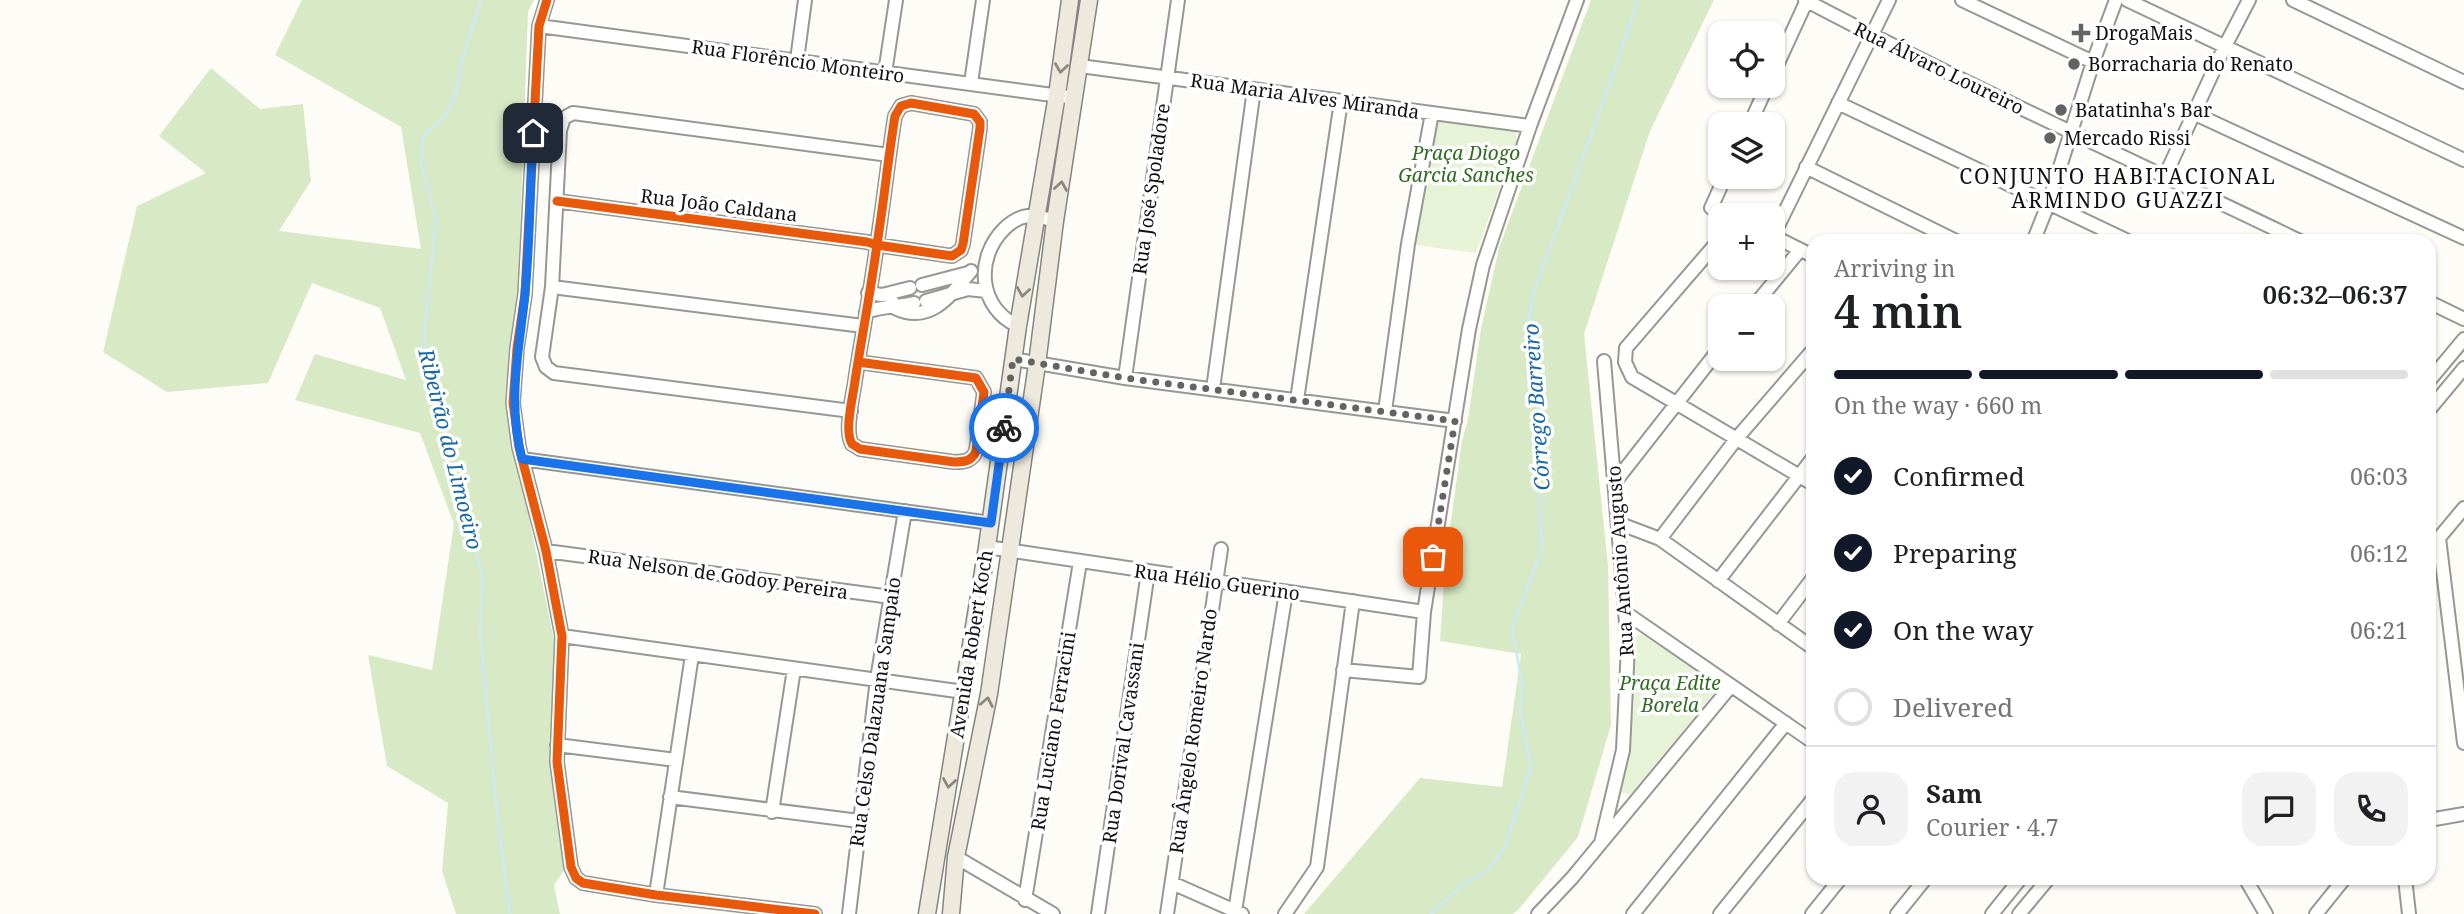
<!DOCTYPE html>
<html lang="en">
<head>
<meta charset="utf-8">
<style>
	:root { --surface:#fff; --page:#f2f2f2; --text:#202124; --muted:#757577; --line:#e0e0e0; --accent:#111827 }
	body { margin:0; font-family:"Noto Serif",serif; background:var(--page); color:var(--text); height:100vh; display:flex; flex-direction:column; font-size:26px; white-space:nowrap }
	* { box-sizing:border-box; margin:0 }
	p { font-size:23px; color:var(--muted) }
	.icon { flex:none; width:38px; height:38px; fill:none; stroke:currentColor; stroke-width:2; stroke-linecap:round; stroke-linejoin:round }
	.map { position:relative; flex:1; overflow:hidden }
	.panel { position:absolute; left:1806px; top:234px; width:630px; height:651px; display:flex; flex-direction:column; background:var(--surface); border-radius:21px; box-shadow:0 2px 5px #0004 }
	.panel>* { flex:none }
	.tools { position:absolute; left:1708px; top:21px; display:grid; gap:14px }
	.tools a { display:grid; place-items:center; width:77px; height:77px; border-radius:14px; background:var(--surface); box-shadow:0 2px 5px #0004; font-size:35px }
	.pin { position:absolute; display:grid; place-items:center; width:60px; height:60px; color:#fff; margin:-30px; border-radius:14px; box-shadow:0 4px 10px #0006 }
	.courier { position:absolute; display:grid; place-items:center; width:70px; height:70px; margin:-35px; border:5px solid #1a73e8; border-radius:50%; background:#fff; color:#222; box-shadow:0 2px 9px #0007 }
	.summary em { font-style:normal; font-weight:600 }
	.summary div { display:flex; flex-direction:column-reverse }
	.summary { display:flex; align-items:center; justify-content:space-between; height:119px; padding:0 28px }
	h1 { font-size:46px; font-weight:600; line-height:52px }
	.bar { display:grid; grid-template-columns:repeat(4,1fr); gap:10px 7px; align-content:center; height:84px; padding:0 28px }
	.bar i { height:9px; border-radius:5px; background:var(--line) }
	.bar .selected { background:var(--accent) }
	.bar p { grid-column:span 4 }
	.line { display:flex; align-items:center; gap:18px; padding:0 28px; border-top:2px solid var(--line) }
	.line div { flex:1 }
	.round { display:grid; place-items:center; flex:none; width:74px; height:74px; border-radius:21px; background:var(--page) }
	ol { padding:0 28px; list-style:none }
	li { display:flex; align-items:center; gap:21px; height:77px }
	li p { margin-inline-start:auto }
	li .icon { padding:7px; border-radius:50%; background:var(--accent); color:#fff; stroke-width:4 }
	li:last-child { color:var(--muted) }
	li i { width:38px; height:38px; border:4px solid var(--line); border-radius:50% }
	.map>svg:first-child { display:block }
	.green { fill:#e7f3d7 }
	.forest { fill:#d8eac5 }
	.lines { fill:none; stroke-linecap:round; stroke-linejoin:round }
	.stream { stroke:#cde8f7; stroke-width:2.5 }
	.minor-casing { stroke:#979795; stroke-width:16 }
	.major-casing { stroke:#858482; stroke-width:19 }
	.minor { stroke:#fffffe; stroke-width:12 }
	.major { stroke:#ede9dc; stroke-width:16 }
	.cycleway-casing { stroke:#fff; stroke-width:13 }
	.cycleway { stroke:#e8590c; stroke-width:9 }
	.oneway { stroke:#8a8881 }
	.done { stroke:#646362; stroke-width:7; stroke-dasharray:0 12.6 }
	.route { stroke:#1a73e8; stroke-width:9 }
	.poi-dot { fill:#646362; stroke:#fff; stroke-width:2.5 }
	.labels { text-anchor:middle; dominant-baseline:central; stroke-width:7; stroke-linejoin:round; paint-order:stroke }
	.poi-label { font-size:19px; fill:#111; stroke:#fff; text-anchor:start }
	.street-label { font-size:19px; fill:#111; stroke:#fff }
	.park-label { font-size:19px; font-style:italic; fill:#2f6b1f; stroke:#fff }
	.neighbourhood-label { font-size:21px; letter-spacing:2px; fill:#111; stroke:#fff }
	.water-label { font-size:21px; font-style:italic; fill:#1768a6; stroke:#fff }
</style>
</head>
<body>
<div class="map">
<svg width="2464" height="914" viewBox="0 0 2464 914">
	<rect width="100%" height="100%" fill="#fdfcf7"/>
	<path class="green" d="M1435,119L1516,129L1517,140L1476,253L1408,244Z
		M1641,634L1713,680L1718,688L1630,795L1621,792L1620,786L1634,707L1636,636Z"/>
	<path class="forest" d="M302,0H534L528,12L518,292L509,349L506,405L554,640L551,760L565,869L554,885L560,914H456L442,871L448,803L387,766L368,655L432,670L454,524L420,433L295,400L315,354L406,380L380,308L312,283L268,383L167,392L103,352L137,206L206,173L159,136L211,68L260,109L303,104L311,181L279,231L421,249L401,127L275,55Z
		M1591,0H1714L1650,131L1584,334L1608,565L1611,725L1578,837L1518,910L1512,914H1304L1420,778L1502,787L1521,654L1440,641L1445,564L1462,441L1468,419L1481,329L1499,248Z"/>
	<g class="lines">
		<path class="stream" d="M481,0L461,63L457,91L445,117L423,136L421,164L436,220L424,338L427,369L482,574L480,634L497,811L510,914
			M1431,914L1463,884L1488,870L1505,847L1531,767L1520,711L1522,683L1512,629L1542,549L1539,494L1542,436L1528,323L1533,295L1614,72L1638,0"/>
		<defs>
			<path id="minor" d="M547,0L539,26L525,294L517,348L513,403L519,447L546,551L562,636L557,762L571,867L576,878L583,883L656,895L815,914
				M1805,0C1968,86 2136,162 2302,242
				M1962,0L2093,62
				M2127,0L2464,160
				M2293,0L2464,82
				M539,26L1075,98
				M797,60L805,0
				M1080,66L1530,126
				M885,73L896,0
				M1773,74L1807,0
				M971,83L983,0
				M1838,103L2130,242
				M2193,113L2464,238
				M1750,124L1767,86
				M1806,167L1958,242
				M2165,176L2224,48L2249,0
				M1725,177L1711,208L1727,215
				M557,201L867,242L877,245L952,256L961,250L963,244L980,128V122L974,114L911,103L901,106L895,116C888,159 884,201 877,244C871,290 862,335 855,381C853,397 844,431 852,444L860,449L954,462C965,462 972,461 976,451L984,392L976,378L858,362
				M1773,236L1889,0
				M1773,236L1813,256
				M1720,239L1626,348L1625,362L1632,377L1813,484
				M2033,242L2049,202L2093,62L2116,0
				M922,285L968,273
				M552,287L863,326
				M868,293L882,295L910,288
				M889,294L895,308C930,325 950,296 971,271
				M926,301L968,289L986,291
				M2429,302L2464,319
				M1754,306L1800,250
				M866,312C881,306 898,307 914,303
				M1018,326C978,308 975,258 1004,229C1010,223 1019,217 1028,216C1037,215 1047,219 1055,221
				M1013,359L1125,378L1455,421
				M1125,378L1178,0
				M2429,381L2464,339
				M1213,389L1254,89
				M1297,400L1341,101
				M2429,410L2464,368
				M851,411L554,373L546,367L542,357L552,287L560,130L564,118L573,113L889,155
				M1385,411L1408,244L1432,113
				M522,459L991,523
				M1615,482L1720,348
				M1618,523L1660,539L1813,648
				M2439,538L2464,743
				M1660,539L1737,438L1813,350
				M987,547L1424,612
				M2429,550L2464,508
				M546,551L891,597
				M1718,581L1813,458
				M1626,613L1813,742
				M1778,624L1813,578
				M562,636L964,692
				M1343,670L1419,677L1424,612L1469,329L1483,265L1530,126L1577,0
				M557,745L676,760
				M670,797L859,821
				M772,812L794,669
				M2429,820L2464,814
				M1601,843L1623,750L1628,646L1604,361
				M956,857L1053,914
				M2245,878L2266,914
				M2405,878L2409,914
				M1172,883L1242,914
				M656,895L692,655
				M1025,900L1080,562
				M1235,911L1286,592
				M849,914L877,679L905,511
				M1098,914L1148,572
				M1167,914L1221,549
				M1285,914L1317,867L1353,601
				M1538,914L1572,878L1731,686
				M1633,914L1786,723
				M1720,914L1813,799
				M1812,914L1841,878
				M1897,914L1926,878
				M1992,914L2021,878
				M2019,914L2049,878
				M2316,914L2345,878"/>
			<path id="major" d="M927,914L987,547L1018,326L1057,95L1070,0
				M951,914L956,857L989,694L1037,364L1055,221L1089,0"/>
		</defs>
		<use href="#minor" class="minor-casing"/>
		<use href="#major" class="major-casing"/>
		<use href="#minor" class="minor"/>
		<use href="#major" class="major"/>
		<defs>
			<path id="cycleway" d="M547,0L539,26L525,294L517,348L513,403L519,447L546,551L562,636L557,762L571,867L576,878L583,883L656,895L815,914
				M557,201L867,242L877,245L952,256L961,250L963,244L980,128V122L974,114L911,103L901,106L895,116C888,159 884,201 877,244C871,290 862,335 855,381C853,397 844,431 852,444L860,449L954,462C965,462 972,461 976,451L984,392L976,378L858,362"/>
		</defs>
		<use href="#cycleway" class="cycleway-casing"/>
		<use href="#cycleway" class="cycleway"/>
	</g>
	<defs><path id="oneway-chevron" d="M-2-3.5L2.5 0L-2 3.5" fill="none" stroke-width="1.6" stroke-linecap="round" stroke-linejoin="round" transform="scale(1.75)"/></defs>
	<g class="oneway">
		<use href="#oneway-chevron" transform="translate(1061 68) rotate(98)"/>
		<use href="#oneway-chevron" transform="translate(1061 186) rotate(-81)"/>
		<use href="#oneway-chevron" transform="translate(1023 292) rotate(99)"/>
		<use href="#oneway-chevron" transform="translate(987 702) rotate(-79)"/>
		<use href="#oneway-chevron" transform="translate(949 783) rotate(99)"/>
	</g>
	<g class="lines">
		<path class="done" d="M1004,428L1013,359L1125,378L1455,421L1433,557"/>
		<path class="route" d="M533,133C530,187 530,241 525,294C519,352 507,400 522,459L991,523L1004,428"/>
	</g>
	<g class="poi-dot">
		<path d="M2077.5 22.5h7v7h7v7h-7v7h-7v-7h-7v-7h7z"/>
		<circle cx="2074" cy="64" r="7"/>
		<circle cx="2061" cy="110" r="7"/>
		<circle cx="2050" cy="138" r="7"/>
	</g>
	<g class="labels">
		<g class="poi-label">
			<text x="2095" y="33">DrogaMais</text>
			<text x="2088" y="64">Borracharia do Renato</text>
			<text x="2075" y="110">Batatinha's Bar</text>
			<text x="2064" y="138">Mercado Rissi</text>
		</g>
		<g class="street-label">
			<text transform="translate(798 61) rotate(8)">Rua Florêncio Monteiro</text>
			<text transform="translate(1939 68) rotate(26)">Rua Álvaro Loureiro</text>
			<text transform="translate(1305 96) rotate(8)">Rua Maria Alves Miranda</text>
			<text transform="translate(1151 189) rotate(-82)">Rua José Spoladore</text>
			<text transform="translate(719 205) rotate(7)">Rua João Caldana</text>
			<text transform="translate(1620 561) rotate(-94)">Rua Antônio Augusto</text>
			<text transform="translate(718 574) rotate(8)">Rua Nelson de Godoy Pereira</text>
			<text transform="translate(1217 582) rotate(8)">Rua Hélio Guerino</text>
			<text transform="translate(971 644) rotate(-81)">Avenida Robert Koch</text>
			<text transform="translate(875 712) rotate(-82)">Rua Celso Dalazuana Sampaio</text>
			<text transform="translate(1053 731) rotate(-81)">Rua Luciano Ferracini</text>
			<text transform="translate(1193 731) rotate(-82)">Rua Ângelo Romeiro Nardo</text>
			<text transform="translate(1123 743) rotate(-82)">Rua Dorival Cavassani</text>
		</g>
		<g class="park-label">
			<text x="1466" y="153">Praça Diogo<tspan x="1466" dy="22">Garcia Sanches</tspan></text>
			<text x="1670" y="683">Praça Edite<tspan x="1670" dy="22">Borela</tspan></text>
		</g>
		<g class="neighbourhood-label">
			<text x="2118" y="176">CONJUNTO HABITACIONAL<tspan x="2118" dy="24">ARMINDO GUAZZI</tspan></text>
		</g>
		<g class="water-label">
			<text transform="translate(1536 407) rotate(-94)">Córrego Barreiro</text>
			<text transform="translate(451 449) rotate(76)">Ribeirão do Limoeiro</text>
		</g>
	</g>
</svg>
<div class="tools">
<a><svg class="icon" aria-label="locate" viewBox="0 0 24 24"><circle cx="12" cy="12" r="6"/><path d="M12 2v4M12 18v4M2 12h4M18 12h4"/></svg></a>
<a><svg class="icon" aria-label="layers" viewBox="0 0 24 24"><path d="M12 4l9 5-9 5-9-5zM3 14l9 5 9-5"/></svg></a>
<a>+</a>
<a>−</a>
</div>
<div class="pin" style="left:1433px;top:557px;background:#ea580c"><svg class="icon" aria-label="bag" viewBox="0 0 24 24"><path d="M5 8h14l-1 12H6zM9 8a3 3 0 0 1 6 0"/></svg></div>
<div class="pin" style="left:533px;top:133px;background:#1f2937"><svg class="icon" aria-label="home" viewBox="0 0 24 24"><path d="M3 11l9-7 9 7M6 9v11h12V9"/></svg></div>
<div class="courier" style="left:1004px;top:428px"><svg class="icon" aria-label="bike" viewBox="0 0 24 24"><circle cx="6" cy="16" r="4"/><circle cx="18" cy="16" r="4"/><path d="M6 16l4-8h5l3 8M10 8l3 8H6M13 5h3"/></svg></div>
<section class="panel">
<div class="summary"><div><h1>4 min</h1><p>Arriving in</p></div><em>06:32–06:37</em></div>
<div class="bar"><i class="selected"></i><i class="selected"></i><i class="selected"></i><i></i><p>On the way · 660 m</p></div>
<ol>
<li><svg class="icon" aria-label="check" viewBox="0 0 24 24"><path d="M5 12l5 5 9-10"/></svg>Confirmed<p>06:03</p></li>
<li><svg class="icon" aria-label="check" viewBox="0 0 24 24"><path d="M5 12l5 5 9-10"/></svg>Preparing<p>06:12</p></li>
<li><svg class="icon" aria-label="check" viewBox="0 0 24 24"><path d="M5 12l5 5 9-10"/></svg>On the way<p>06:21</p></li>
<li><i></i>Delivered</li>
</ol>
<div class="line" style="height:126px"><a class="round"><svg class="icon" aria-label="person" viewBox="0 0 24 24"><circle cx="12" cy="8" r="4"/><path d="M4 21q1-7 8-7t8 7"/></svg></a><div><b>Sam</b><p>Courier · 4.7</p></div><a class="round"><svg class="icon" aria-label="chat" viewBox="0 0 24 24"><path d="M4 5h16v11H9l-5 4z"/></svg></a><a class="round"><svg class="icon" aria-label="phone" viewBox="0 0 24 24"><path d="M5 4h4l2 5-3 2q2 4 5 5l2-3 5 2v4C11 20 4 13 5 4z"/></svg></a></div>
</section>
</div>
</body>
</html>
